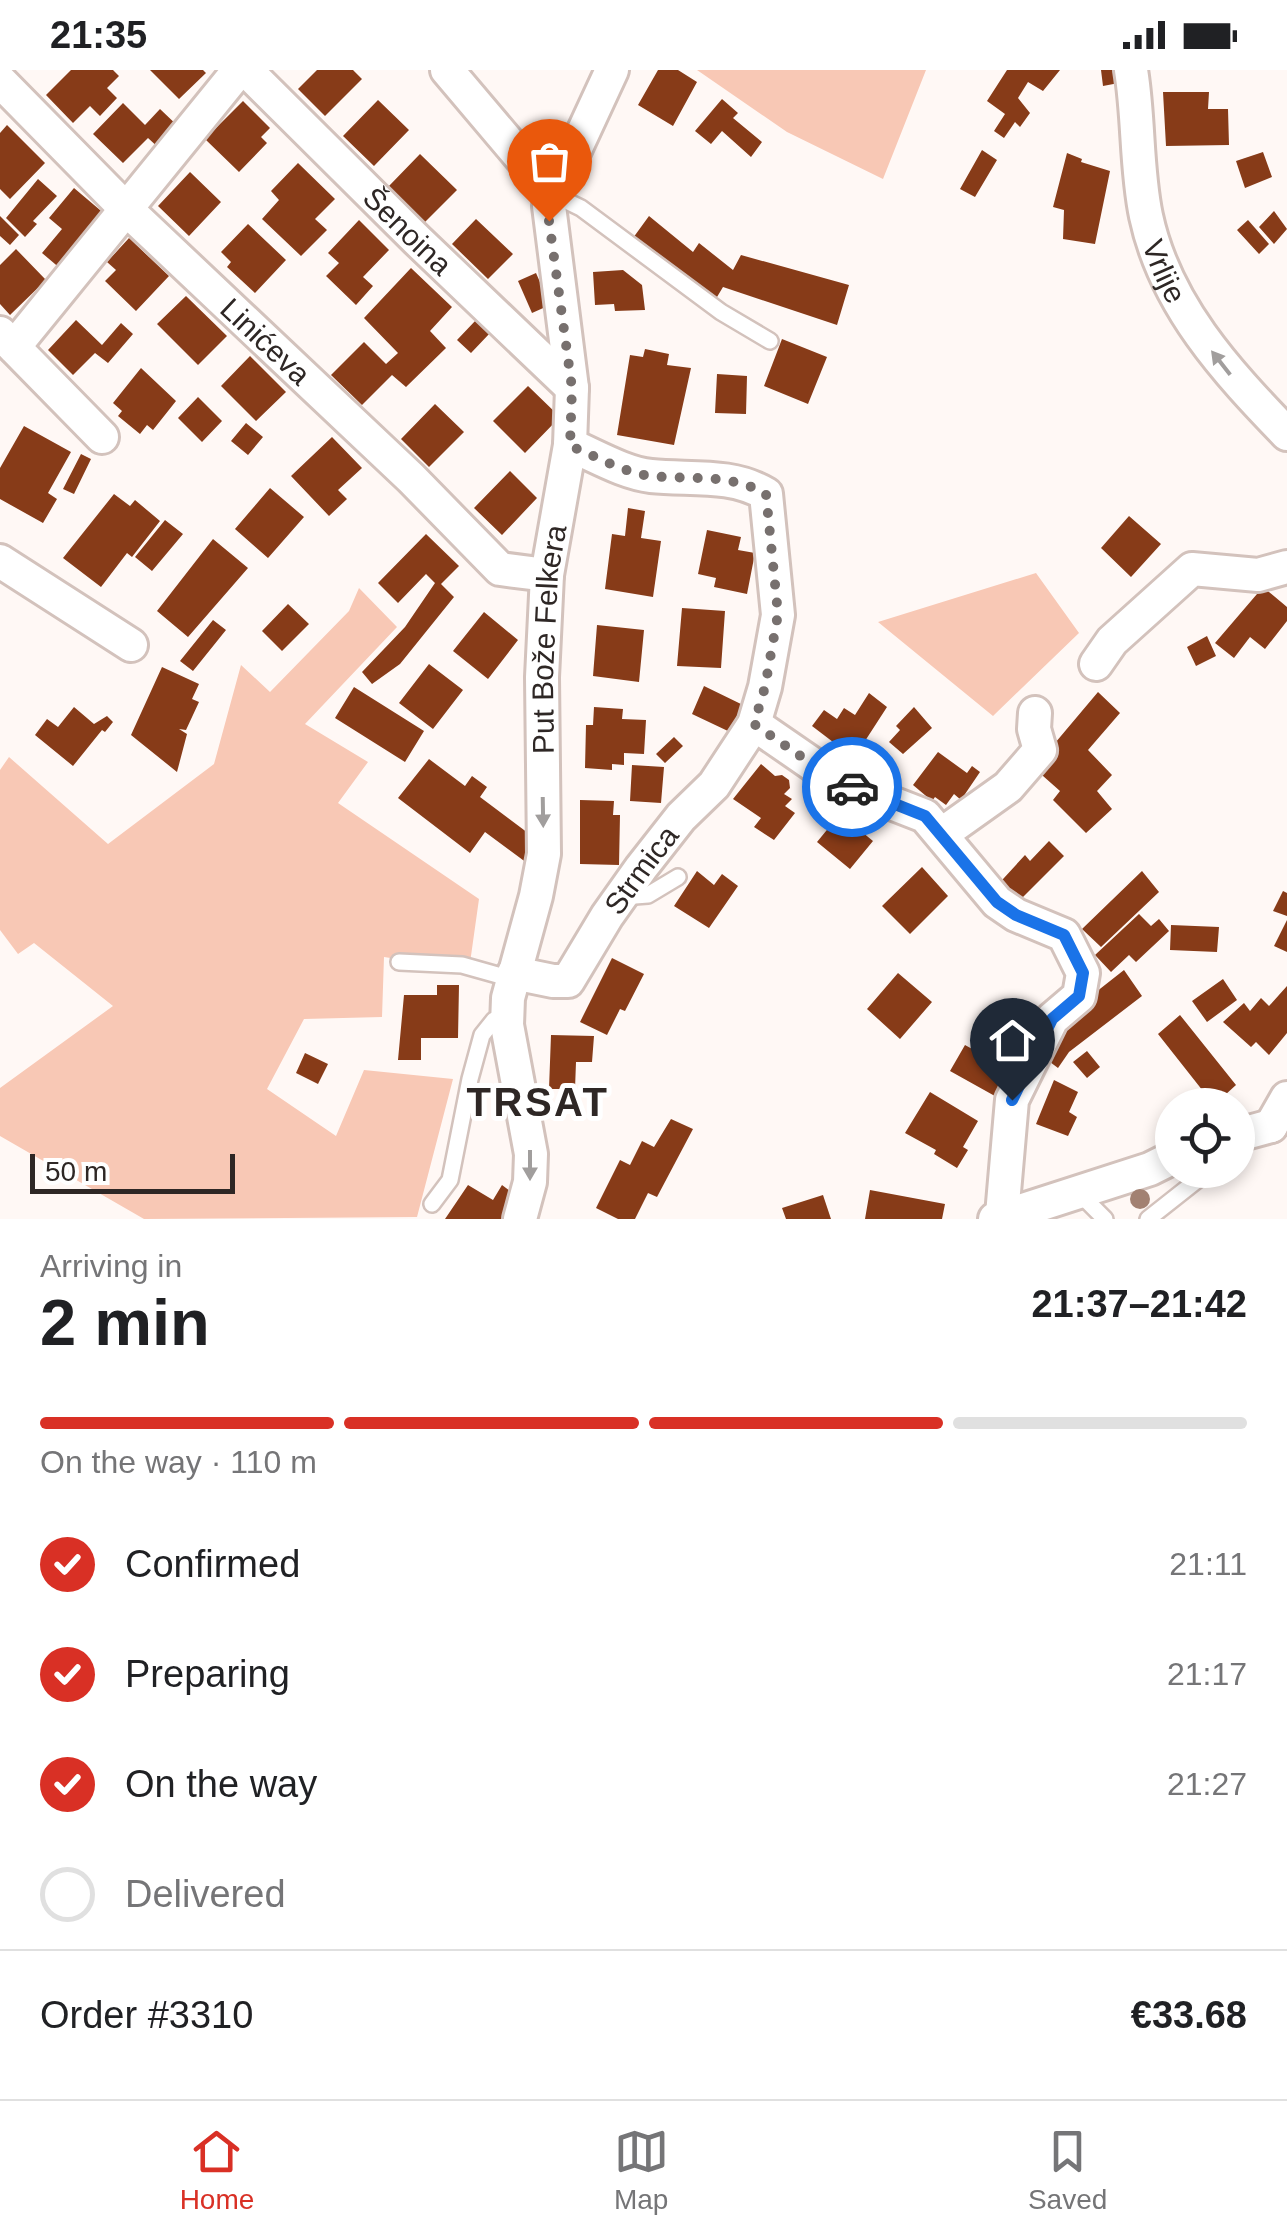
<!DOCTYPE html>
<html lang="en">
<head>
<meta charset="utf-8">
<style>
	:root { --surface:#fff; --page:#f2f2f2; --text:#202124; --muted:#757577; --line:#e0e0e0; --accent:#d93025 }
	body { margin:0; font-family:Helvetica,sans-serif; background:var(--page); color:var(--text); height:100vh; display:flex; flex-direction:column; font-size:38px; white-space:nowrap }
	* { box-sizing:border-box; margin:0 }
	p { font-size:32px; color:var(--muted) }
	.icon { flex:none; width:55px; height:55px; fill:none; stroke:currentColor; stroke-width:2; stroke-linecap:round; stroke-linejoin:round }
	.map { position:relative; height:1149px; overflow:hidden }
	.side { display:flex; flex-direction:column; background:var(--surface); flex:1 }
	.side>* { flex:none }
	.fabs { position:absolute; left:1155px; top:1018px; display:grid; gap:20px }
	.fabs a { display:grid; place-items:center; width:100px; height:100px; border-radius:50%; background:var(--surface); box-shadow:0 5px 15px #0003; font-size:50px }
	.scale { position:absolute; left:30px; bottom:25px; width:205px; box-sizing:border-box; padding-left:10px; border:5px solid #2e2725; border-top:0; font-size:28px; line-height:35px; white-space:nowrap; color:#2e2725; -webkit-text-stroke:8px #fff; paint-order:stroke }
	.pin { position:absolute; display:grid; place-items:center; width:85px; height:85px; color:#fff; margin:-102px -42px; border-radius:50% 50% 50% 0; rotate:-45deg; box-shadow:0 0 10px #0007 }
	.pin .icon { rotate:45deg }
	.courier { position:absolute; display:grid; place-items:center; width:100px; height:100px; margin:-50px; border:8px solid #1a73e8; border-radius:50%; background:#fff; color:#222; box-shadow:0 2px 12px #0007 }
	.summary em { font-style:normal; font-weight:700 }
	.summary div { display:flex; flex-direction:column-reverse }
	.summary { display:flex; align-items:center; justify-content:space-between; height:170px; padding:0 40px }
	h1 { font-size:65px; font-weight:700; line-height:75px }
	.bar { display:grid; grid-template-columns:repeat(4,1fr); gap:15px 10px; align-content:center; height:120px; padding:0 40px }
	.bar i { height:12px; border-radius:8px; background:var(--line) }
	.bar .selected { background:var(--accent) }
	.bar p { grid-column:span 4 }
	.line { display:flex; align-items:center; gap:25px; padding:0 40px; border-top:2px solid var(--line) }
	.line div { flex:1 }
	ol { padding:0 40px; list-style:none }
	li { display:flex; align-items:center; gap:30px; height:110px }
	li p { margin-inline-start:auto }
	li .icon { padding:10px; border-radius:50%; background:var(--accent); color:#fff; stroke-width:4 }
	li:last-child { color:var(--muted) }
	li i { width:55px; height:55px; border:5px solid var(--line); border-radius:50% }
	.status { display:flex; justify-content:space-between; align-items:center; height:70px; padding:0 50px; background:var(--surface); direction:ltr }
	.status svg { height:28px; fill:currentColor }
	.menu { display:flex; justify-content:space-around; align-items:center; height:140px; border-top:2px solid var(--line); background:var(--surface); font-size:28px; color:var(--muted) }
	.menu a { display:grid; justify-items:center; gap:5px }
	.menu .selected { color:var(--accent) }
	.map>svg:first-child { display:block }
	.green { fill:#f8c8b5 }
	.building { fill:#873b18 }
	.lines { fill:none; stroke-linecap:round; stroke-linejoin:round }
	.lane-casing { stroke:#d3c2bc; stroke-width:20 }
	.street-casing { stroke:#d3c2bc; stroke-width:38 }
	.lane { stroke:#fff; stroke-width:15 }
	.street { stroke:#fff; stroke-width:32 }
	.tree { fill:#a28172 }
	.oneway { fill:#a19e9d }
	.done { stroke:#77706e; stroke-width:10; stroke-dasharray:0 18 }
	.route { stroke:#1a73e8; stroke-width:12 }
	.labels { text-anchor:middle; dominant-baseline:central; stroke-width:10; stroke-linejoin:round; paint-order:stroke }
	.street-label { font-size:30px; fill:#2e2725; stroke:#fff }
	.district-label { font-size:40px; font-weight:bold; letter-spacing:2.5px; fill:#2e2725; stroke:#fff }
</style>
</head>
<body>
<div class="status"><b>21:35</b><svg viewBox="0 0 49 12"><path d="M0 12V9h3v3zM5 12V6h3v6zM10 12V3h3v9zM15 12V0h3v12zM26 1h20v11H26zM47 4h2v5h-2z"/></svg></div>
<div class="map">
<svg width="1287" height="1149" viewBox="0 0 1287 1149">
	<rect width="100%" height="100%" fill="#fff8f5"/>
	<path class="green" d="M697,0H926L883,109L787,62Z
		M1036,503L1079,563L993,646L878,552Z
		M359,518L397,557L305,654L368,692L338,733L479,829L469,900L384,887L382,947L304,949L267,1019L336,1066L364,1000L453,1009L417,1147L144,1149L0,1066V1018L113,936L34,873L18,884L0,860V700L9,687L108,774L214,694L241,595L270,622L349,541Z"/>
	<path class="building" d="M71,0H113L119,6L107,18L117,28L100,46L90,36L73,53L46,25Z
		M150,0H203L206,3L179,29Z
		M317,0H353L362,9L325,46L298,19Z
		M658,0H678L697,12L673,56L638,35Z
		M1007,0H1060L1043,21L1028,12L1018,28L1030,43L1020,57L1015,52L1004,68L994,61L1005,44L987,31Z
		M1101,0H1123L1124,12L1103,16Z
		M1163,22H1209L1208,39H1228L1229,75L1166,76Z
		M722,29L738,43L733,48L762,72L751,87L722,61L711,74L695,61Z
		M378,30L409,60L374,96L343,66Z
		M243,31L270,58L261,67L267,73L239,102L205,69Z
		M123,33L145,55L160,39L181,59L161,80L148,68L123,93L93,64Z
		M7,55L45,93L10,129L0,119V63Z
		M982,80L997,90L975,127L960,119Z
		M1263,82L1272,107L1245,118L1236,91Z
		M1067,83L1082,89L1081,92L1110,101L1095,174L1063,169L1064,140L1053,137Z
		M420,84L457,120L425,152L388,117Z
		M298,93L335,129L315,149L327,160L301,186L262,149L279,130L271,121Z
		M190,102L221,132L189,166L158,136Z
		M38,109L57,126L33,151L37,154L25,167L6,148Z
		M74,118L113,151L68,205L42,183L62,159L49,148Z
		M1274,141L1287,159L1274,174L1259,157Z
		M0,146L19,165L10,175L0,166Z
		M649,146L693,182L699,173L733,200L741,185L849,215L837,255L723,217L714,232L633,168Z
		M476,149L513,184L488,209L452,174Z
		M359,150L389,180L363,207L373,216L356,235L326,206L339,193L328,183Z
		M1248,150L1269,174L1259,184L1237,160Z
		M248,154L286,190L255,223L227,197L231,192L221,182Z
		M129,168L169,206L136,241L105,211L116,200L107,192Z
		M16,179L46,210L10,245L0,234V195Z
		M411,198L452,237L430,261L446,278L406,317L392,305L362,335L331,305L364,272L386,294L398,283L364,248Z
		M623,200L642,215L645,240L615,241L614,234L595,235L593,202Z
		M536,203L550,235L532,243L518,211Z
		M186,226L227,266L198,295L157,254Z
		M76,250L102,275L121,253L133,264L108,293L95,283L73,305L48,280Z
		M476,250L490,263L471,283L457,270Z
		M782,269L827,287L808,334L764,316Z
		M645,279L669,284L667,295L691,298L674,375L617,365L630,285L643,287Z
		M250,286L286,322L256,351L221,316Z
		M141,298L176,331L153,360L147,355L140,364L118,346L122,341L113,333Z
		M717,304L747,306L746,344L715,343Z
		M528,316L560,347L525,383L493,351Z
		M198,327L222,351L202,372L178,348Z
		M435,334L464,362L429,397L401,369Z
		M246,353L263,367L248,385L231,371Z
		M24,356L71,382L48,423L57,429L43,453L0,429V398Z
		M332,367L362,398L338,420L347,429L329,446L291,406Z
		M81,384L91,389L74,424L63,419Z
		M510,401L537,428L502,465L474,438Z
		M270,418L304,447L268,488L235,459Z
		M114,424L130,436L135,430L160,451L132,487L127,483L101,517L63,488Z
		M628,438L645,441L641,468L661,471L653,527L605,519L612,464L625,466Z
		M1129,446L1161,474L1131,507L1101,478Z
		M165,450L183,464L152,501L135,487Z
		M707,460L741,467L738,480L755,483L747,524L714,517L716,508L698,504Z
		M426,464L459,496L441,514L454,527L400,594L372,614L362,602L405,557L435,513L426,504L398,533L378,513Z
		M213,469L248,498L188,567L157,541Z
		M1263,517L1287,537V551L1265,579L1250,567L1234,588L1215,573Z
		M288,534L309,554L282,581L262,561Z
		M682,538L725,541L721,598L677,596Z
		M484,542L518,570L488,609L453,581Z
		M213,550L226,560L193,601L180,591Z
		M597,555L644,560L639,612L593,606Z
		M1207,566L1216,586L1196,596L1187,577Z
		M429,594L463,620L433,659L399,633Z
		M162,597L199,614L192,629L199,632L186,660L179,659L187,664L177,702L131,665Z
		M704,616L743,635L730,662L692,644Z
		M354,617L424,661L405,692L335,648Z
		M1098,622L1120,643L1088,680L1112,705L1097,721L1112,739L1086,763L1053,730L1060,721L1034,698Z
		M869,623L887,637L854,688L812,656L824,640L837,649L844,638L855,645Z
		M74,637L94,654L107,646L113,652L105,662L102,660L73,696L35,665L47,649L58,657Z
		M594,637L623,639L622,649L646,650L644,684L624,683V695L612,694V700L585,698L586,655H593Z
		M914,637L932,658L903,684L889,672L900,660L896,656Z
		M674,667L683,676L665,693L656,684Z
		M938,682L967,703L972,696L980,702L961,730L954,724L946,735L935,727L932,731L913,715Z
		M429,689L465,716L472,706L487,717L480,727L532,766L531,796L485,762L470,783L398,728Z
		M761,694L775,706L782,705L789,710L790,718L784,724L792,729L785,736L795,743L774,770L754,757L761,748L733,729Z
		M632,695L664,697L661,733L630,731Z
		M580,730L614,731L613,745H620L619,795L580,794Z
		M840,744L873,771L850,799L817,772Z
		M1049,771L1064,786L1012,838L992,821L1025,785L1030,791Z
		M922,797L948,826L910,864L882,836Z
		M697,801L714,815L722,804L738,816L709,858L674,836Z
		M1142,801L1159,822L1101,877L1082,859Z
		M1283,821L1287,823V846L1273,841Z
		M1139,844L1151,856L1159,849L1169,861L1136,892L1129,885L1111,902L1095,885Z
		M1287,850V882L1274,876Z
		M1171,855L1219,857L1217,882L1170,880Z
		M612,888L644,904L625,941L620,939L607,965L580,952Z
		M1124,900L1142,926L1069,982L1058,998L1038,983L1049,959Z
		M898,903L932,932L900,969L867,939Z
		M1223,909L1237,930L1207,952L1192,931Z
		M437,915H459L458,968H421V990H398L404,925H437Z
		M1287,916V963L1269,985L1256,972L1251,977L1223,952L1244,933L1250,941L1261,928L1269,936Z
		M1180,945L1236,1015L1214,1035L1158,964Z
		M551,965L594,966L592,992H576L575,1019H549Z
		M1005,968L1029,980L1002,1030L950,1001L965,975L992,990Z
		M1087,981L1100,997L1087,1008L1073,992Z
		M305,983L328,994L318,1014L296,1003Z
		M1054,1010L1078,1022L1069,1042L1077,1047L1068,1066L1036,1054Z
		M930,1022L978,1051L963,1077L968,1080L957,1098L934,1084L936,1080L905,1063Z
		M671,1049L693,1059L657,1127L648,1123L635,1149H618L596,1138L620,1090L630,1095L642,1071L654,1077Z
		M468,1115L493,1130L502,1115L521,1129L510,1149H445Z
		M870,1120L945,1134L942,1149H865Z
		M823,1125L831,1149H786L782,1138Z"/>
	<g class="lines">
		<defs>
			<path id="lane" d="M552,124L581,138L721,242L770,271
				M622,827L648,825L678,807
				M399,892L462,895L512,909
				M1079,1123L1105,1149
				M432,1134L450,1110L470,1009L482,965L494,950L507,945
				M1148,1149L1210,1100"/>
			<g id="street">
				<path id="s1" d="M246,0L417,170L572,318"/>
				<path d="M447,0L552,124"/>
				<path id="s2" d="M1131,0C1139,48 1136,99 1146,146C1165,235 1226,301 1287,364"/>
				<path id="s3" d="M0,11L124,137L411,408L500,499L547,505"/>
				<path d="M0,263L102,367"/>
				<path d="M14,277L239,0"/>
				<path d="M0,491L131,575"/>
				<path d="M1096,594L1112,571L1192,499L1258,505L1287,497"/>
				<path d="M754,654L815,696L853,718L925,746L997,832L1016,845L1064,865L1083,903L1079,926L1052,949L1012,1030L1002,1145"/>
				<path d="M942,764L1008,717L1040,680L1034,659L1035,643"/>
				<path id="s4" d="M514,903L553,911H568L607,846L641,798L681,747L714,715L754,654L765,617L778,545L766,424C731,403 690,410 651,406C624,403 596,386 570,375"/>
				<path d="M1271,1056L1287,1028"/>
				<path d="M1238,1065L1271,1056"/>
				<path id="s5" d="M520,1149L530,1112L531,1084L507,955L508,928L536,826L544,784L542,607L547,505L570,375L572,318L549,136L612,0"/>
				<path d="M995,1149L1150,1099L1172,1088"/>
			</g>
		</defs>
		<use href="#lane" class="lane-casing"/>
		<use href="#street" class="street-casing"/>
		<use href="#lane" class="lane"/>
		<use href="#street" class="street"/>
	</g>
	<circle class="tree" cx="1140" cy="1129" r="10"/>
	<defs><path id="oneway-solid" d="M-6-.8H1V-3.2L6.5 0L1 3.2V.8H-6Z" transform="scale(2.5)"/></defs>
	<g class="oneway">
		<use href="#oneway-solid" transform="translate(1221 293) rotate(-128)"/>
		<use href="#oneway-solid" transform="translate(543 742) rotate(89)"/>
		<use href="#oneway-solid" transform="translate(530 1095) rotate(90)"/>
	</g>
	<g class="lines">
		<path class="done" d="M549,151L572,318L570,376C596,386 624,403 651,406C690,410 731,403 766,424L778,544L765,617L754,654L815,696L852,717"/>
		<path class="route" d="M852,717L925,746L997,832L1016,845L1064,865L1083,903L1079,926L1052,949L1012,1030"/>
	</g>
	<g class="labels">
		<g class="street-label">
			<text stroke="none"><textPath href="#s1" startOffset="228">Šenoina</textPath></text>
			<text stroke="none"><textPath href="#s2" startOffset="205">Vrlije</textPath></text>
			<text stroke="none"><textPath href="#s3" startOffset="372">Linićeva</textPath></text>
			<text stroke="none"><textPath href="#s5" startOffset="588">Put Bože Felkera</textPath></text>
			<text stroke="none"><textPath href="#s4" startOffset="188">Strmica</textPath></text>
		</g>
		<g class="district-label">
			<text x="538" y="1032">TRSAT</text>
		</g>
	</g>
</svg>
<div class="fabs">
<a><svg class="icon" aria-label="locate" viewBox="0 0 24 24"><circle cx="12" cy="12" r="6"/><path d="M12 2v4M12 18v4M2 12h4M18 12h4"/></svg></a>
</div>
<div class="scale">50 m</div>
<div class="pin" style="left:549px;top:151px;background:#ea580c"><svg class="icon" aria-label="bag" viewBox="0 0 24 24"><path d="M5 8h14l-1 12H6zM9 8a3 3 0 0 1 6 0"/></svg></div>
<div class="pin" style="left:1012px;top:1030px;background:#1f2937"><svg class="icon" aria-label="home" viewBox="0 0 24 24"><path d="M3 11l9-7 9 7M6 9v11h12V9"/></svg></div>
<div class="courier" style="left:852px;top:717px"><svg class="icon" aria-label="car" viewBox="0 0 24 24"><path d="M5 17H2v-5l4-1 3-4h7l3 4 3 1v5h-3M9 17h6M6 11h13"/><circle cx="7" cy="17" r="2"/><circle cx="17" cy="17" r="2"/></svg></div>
</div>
<section class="side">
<div class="summary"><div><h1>2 min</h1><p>Arriving in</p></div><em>21:37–21:42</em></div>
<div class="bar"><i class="selected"></i><i class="selected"></i><i class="selected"></i><i></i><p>On the way · 110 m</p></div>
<ol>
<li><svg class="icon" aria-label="check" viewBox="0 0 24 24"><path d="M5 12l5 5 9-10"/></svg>Confirmed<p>21:11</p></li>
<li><svg class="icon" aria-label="check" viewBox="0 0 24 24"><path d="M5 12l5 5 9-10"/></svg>Preparing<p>21:17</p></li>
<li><svg class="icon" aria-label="check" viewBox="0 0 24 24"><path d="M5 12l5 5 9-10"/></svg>On the way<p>21:27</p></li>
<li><i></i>Delivered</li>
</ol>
<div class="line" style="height:130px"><div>Order #3310</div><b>€33.68</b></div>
</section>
<nav class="menu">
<a class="selected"><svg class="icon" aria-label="home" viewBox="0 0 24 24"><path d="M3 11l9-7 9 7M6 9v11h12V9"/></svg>Home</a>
<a><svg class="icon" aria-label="map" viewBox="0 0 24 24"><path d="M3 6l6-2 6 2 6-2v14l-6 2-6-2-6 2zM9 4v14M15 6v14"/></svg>Map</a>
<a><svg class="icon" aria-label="saved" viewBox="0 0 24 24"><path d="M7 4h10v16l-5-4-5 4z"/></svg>Saved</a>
</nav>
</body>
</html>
